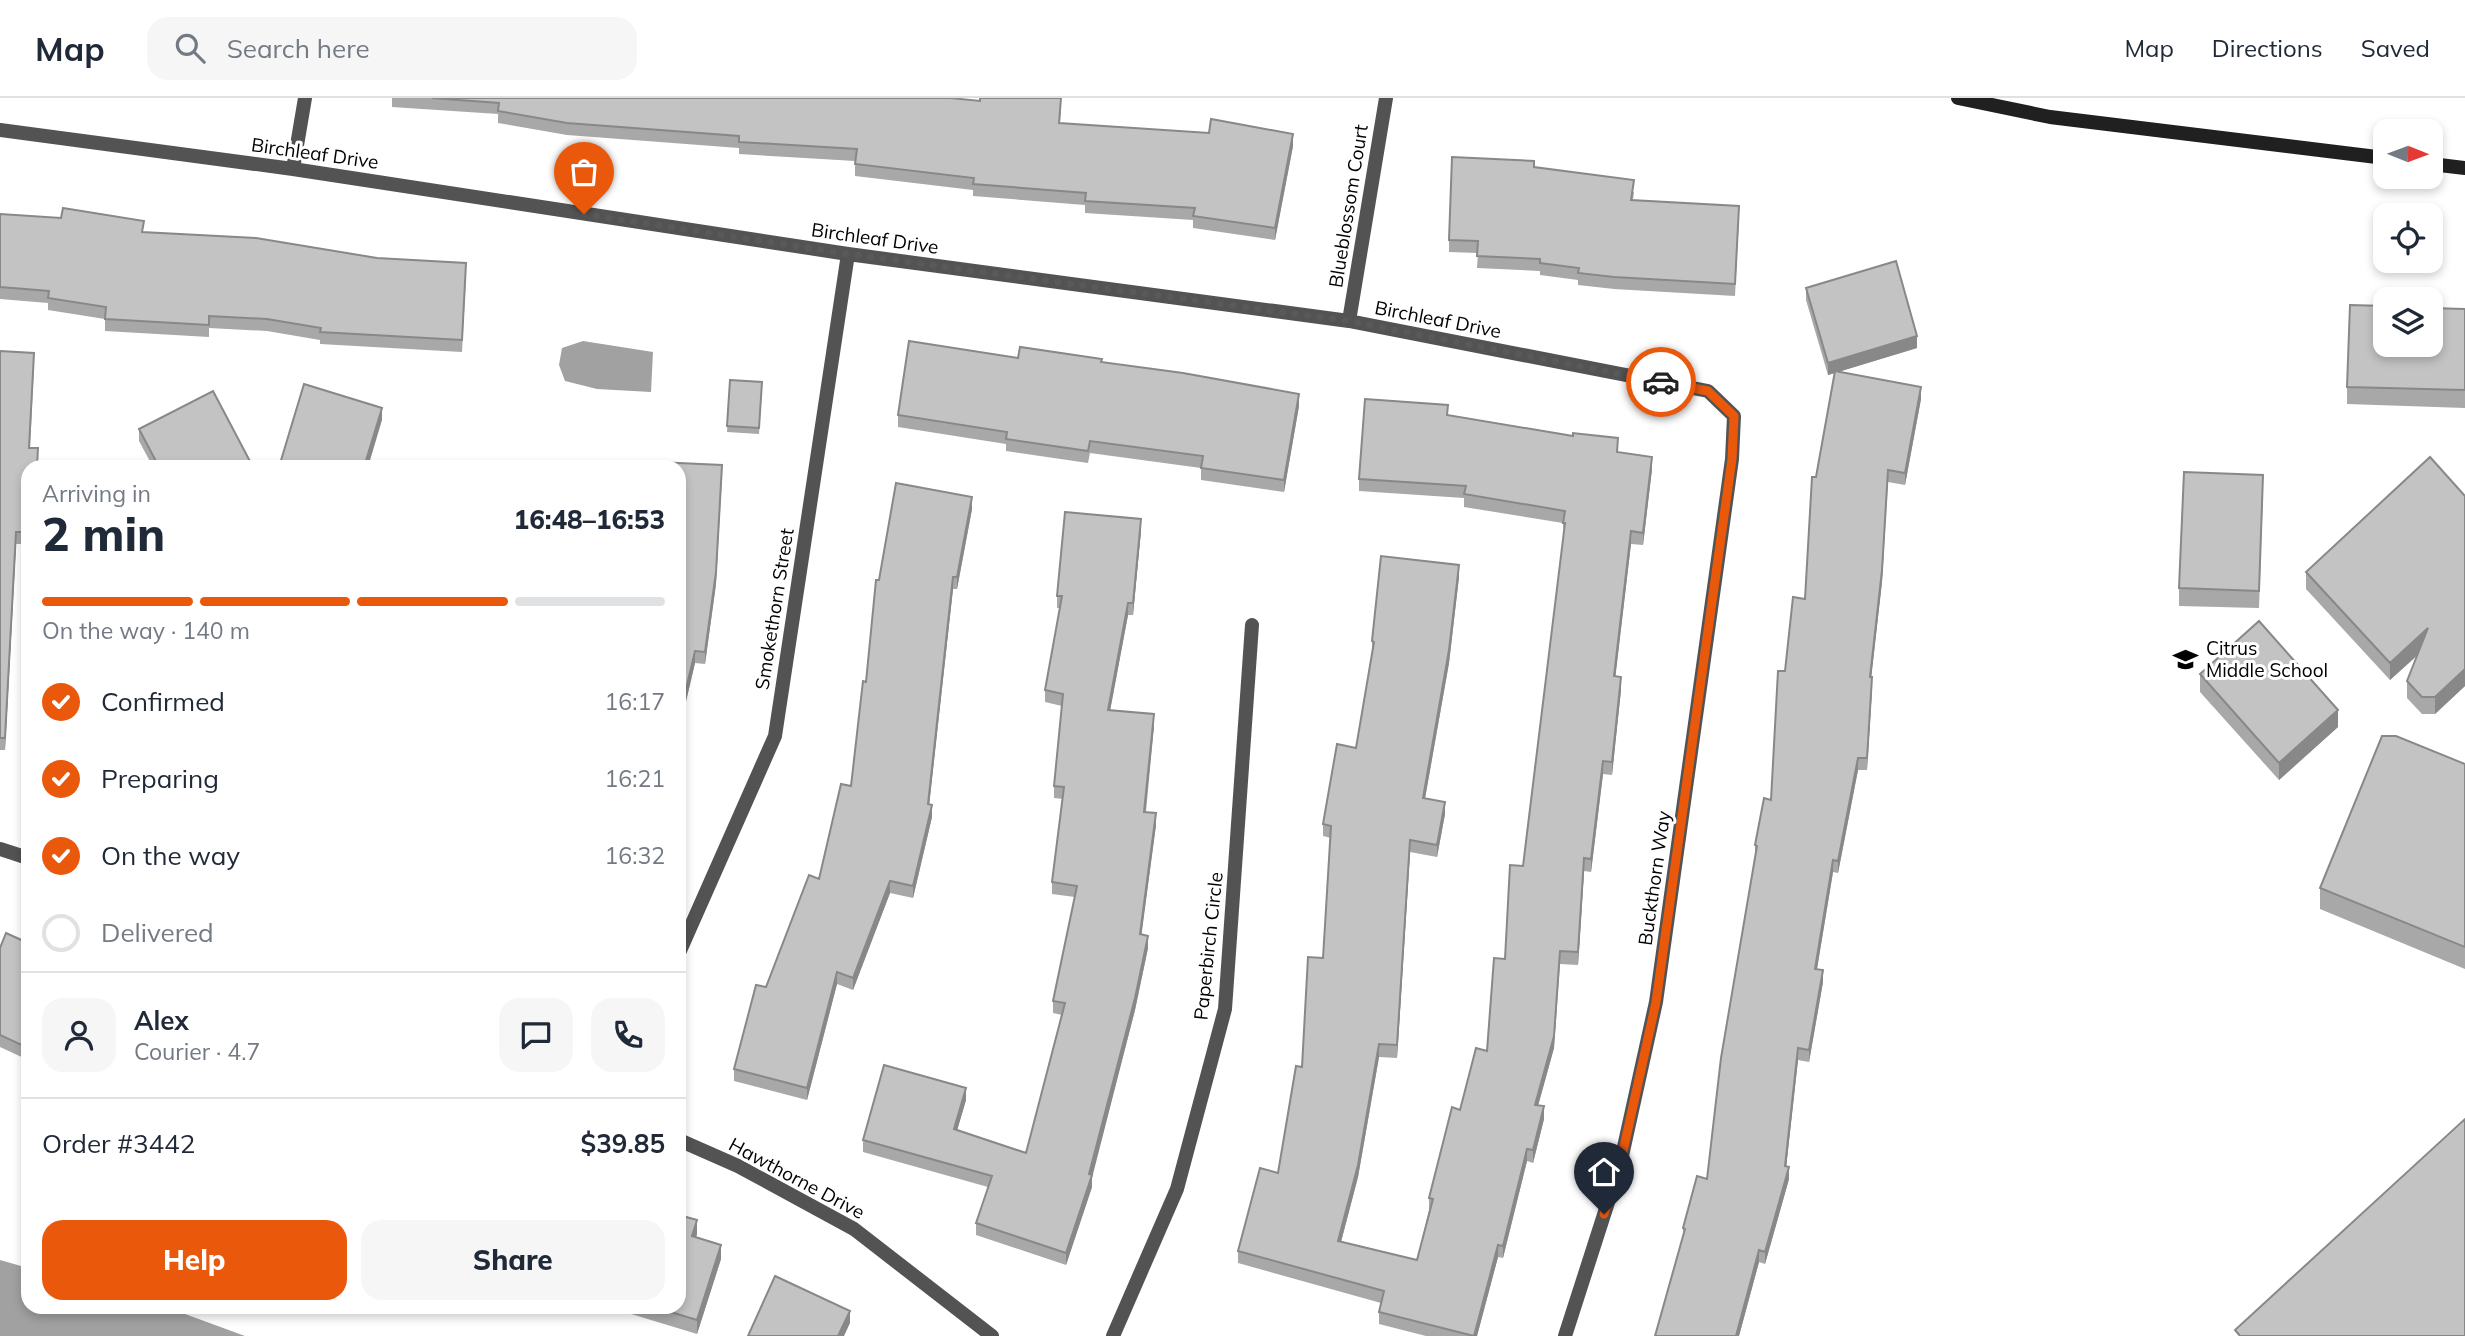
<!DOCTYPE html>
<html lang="en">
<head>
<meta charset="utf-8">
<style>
	:root { --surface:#fff; --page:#f6f6f7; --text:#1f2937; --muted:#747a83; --line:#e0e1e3; --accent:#ea580c }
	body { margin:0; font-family:Mulish,sans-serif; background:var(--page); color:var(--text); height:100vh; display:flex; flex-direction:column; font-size:26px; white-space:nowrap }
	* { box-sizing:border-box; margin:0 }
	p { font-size:23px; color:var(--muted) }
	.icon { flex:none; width:38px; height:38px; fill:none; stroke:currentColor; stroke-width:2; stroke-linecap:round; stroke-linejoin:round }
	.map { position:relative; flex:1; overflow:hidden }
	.panel { position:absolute; left:21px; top:362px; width:665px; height:854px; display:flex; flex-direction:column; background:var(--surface); border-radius:21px; box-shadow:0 4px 10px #0003 }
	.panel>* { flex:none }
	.needle { width:46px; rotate:91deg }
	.controls { position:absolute; left:2373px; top:21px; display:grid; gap:14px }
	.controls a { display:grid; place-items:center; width:70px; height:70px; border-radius:14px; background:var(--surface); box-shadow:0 4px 10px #0003; font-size:35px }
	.pin { position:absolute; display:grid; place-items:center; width:60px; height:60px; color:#fff; margin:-72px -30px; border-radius:50% 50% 50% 0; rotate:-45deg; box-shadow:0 0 7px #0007 }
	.pin .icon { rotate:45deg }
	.courier { position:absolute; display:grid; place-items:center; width:70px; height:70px; margin:-35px; border:5px solid #ea580c; border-radius:50%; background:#fff; color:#222; box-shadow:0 2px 9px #0007 }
	.head em { font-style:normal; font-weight:800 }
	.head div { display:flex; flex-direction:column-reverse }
	.head { display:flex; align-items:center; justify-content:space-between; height:119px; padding:0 21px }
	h1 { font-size:46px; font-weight:800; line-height:52px }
	.bar { display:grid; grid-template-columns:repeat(4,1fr); gap:10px 7px; align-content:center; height:84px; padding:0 21px }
	.bar i { height:9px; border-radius:5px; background:var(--line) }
	.bar .current { background:var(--accent) }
	.bar p { grid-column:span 4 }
	.line { display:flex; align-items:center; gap:18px; padding:0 21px; border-top:2px solid var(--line) }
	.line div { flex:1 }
	.round { display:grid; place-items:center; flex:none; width:74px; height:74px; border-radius:21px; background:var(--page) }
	ol { padding:0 21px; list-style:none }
	li { display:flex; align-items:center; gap:21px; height:77px }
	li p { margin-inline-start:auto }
	li .icon { padding:7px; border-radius:50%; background:var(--accent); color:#fff; stroke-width:4 }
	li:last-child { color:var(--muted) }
	li i { width:38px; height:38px; border:4px solid var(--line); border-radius:50% }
	.action { display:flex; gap:14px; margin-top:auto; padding:14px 21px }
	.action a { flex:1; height:80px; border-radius:21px; background:var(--accent); color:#fff; font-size:28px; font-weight:800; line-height:80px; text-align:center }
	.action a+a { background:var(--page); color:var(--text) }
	header { display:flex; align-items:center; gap:42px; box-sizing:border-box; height:98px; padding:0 35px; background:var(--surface); border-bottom:2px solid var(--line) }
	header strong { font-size:33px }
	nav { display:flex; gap:38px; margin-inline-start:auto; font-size:24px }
	.search { width:490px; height:63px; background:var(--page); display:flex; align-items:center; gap:18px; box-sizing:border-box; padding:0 24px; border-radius:21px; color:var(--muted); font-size:26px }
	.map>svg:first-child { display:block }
	.water { fill:#a1a1a1 }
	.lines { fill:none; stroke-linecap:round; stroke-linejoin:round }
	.street { stroke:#535353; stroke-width:14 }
	.secondary { stroke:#202020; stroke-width:14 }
	.wall { fill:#a8a8a8 }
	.shaded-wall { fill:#888 }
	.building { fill:#c3c3c3; stroke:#888; stroke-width:2 }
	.done { stroke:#595959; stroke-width:7; stroke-dasharray:0 12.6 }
	.route { stroke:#ea580c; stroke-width:9 }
	.labels { text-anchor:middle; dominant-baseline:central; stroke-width:6; stroke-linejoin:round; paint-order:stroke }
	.street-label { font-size:19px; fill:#000; stroke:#fff }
	.poi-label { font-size:19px; fill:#000; stroke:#fff; text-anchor:start }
</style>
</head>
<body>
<header>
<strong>Map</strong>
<div class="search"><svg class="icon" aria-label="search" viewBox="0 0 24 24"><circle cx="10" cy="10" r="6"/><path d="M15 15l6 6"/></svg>Search here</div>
<nav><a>Map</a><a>Directions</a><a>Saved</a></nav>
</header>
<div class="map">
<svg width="2465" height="1238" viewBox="0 0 2465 1238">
	<rect width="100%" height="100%" fill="#fff"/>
	<path class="water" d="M583,243L653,254L651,294L597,291L565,283L559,267L562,250Z
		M0,1162L28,1170V1209H166L245,1238H0Z"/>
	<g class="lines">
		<path class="street" d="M0,32L293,71L848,156L1349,223L1708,293L1734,318L1732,361L1656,904L1620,1067L1565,1238
			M293,71L305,0
			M1349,223L1386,0
			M0,751L28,760
			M679,855L775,638L848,156
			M679,1042L738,1068L854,1131L992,1238
			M1113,1238L1177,1091L1225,911L1252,527"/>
		<path class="secondary" d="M1958,0L2050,19L2385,60
			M2431,66L2465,70"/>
	</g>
	<path class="wall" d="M392,0H951L1061,11L1060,25L1293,48L1275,142L1193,130V122L1085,115V107L973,98V92L855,78V63L739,56V50L567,37L498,25V16L392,9Z
		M1534,69L1634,94L1633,102L1739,120L1735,198L1614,191L1578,187V182L1540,177V173L1477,170L1478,155L1449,154V142Z
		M0,116L466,177L462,254L320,246V242L267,233L209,230V239L105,233V221L48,212V205L0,201Z
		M1806,190L1917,250L1838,274L1921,301L1905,387L1888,384L1882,484L1871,579L1872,591L1867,672H1858L1838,775L1833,774L1817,871L1823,884L1809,964L1798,962L1786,1069L1789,1081L1765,1166L1759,1164L1739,1238H1655L1683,1140V1130L1707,1081L1755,759V747L1771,702L1785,573L1805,501L1816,379L1835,275L1828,277L1806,202Z
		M2465,211V310L2347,306V289Z
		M0,253L34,267L30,350H38V369H28V446H16L5,652H0Z
		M1018,260L1102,264L1299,308L1284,394L1201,382V370L1090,355L1088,365L1006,353V346L898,329V317Z
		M730,282L762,290L759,336L727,334Z
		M1448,317L1618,355L1652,371L1643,447L1631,446L1615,579L1621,592L1612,677L1603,676L1591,774L1584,773L1578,867L1560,866L1554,950L1538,1007L1544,1021L1533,1065L1527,1063L1503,1160L1498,1159L1477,1238H1426L1379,1226V1214L1381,1205L1238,1165V1153L1278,1075L1302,969L1323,860L1331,740L1323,738V726L1356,650L1372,556V543L1459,479L1449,565L1425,700L1445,716L1437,759L1410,754L1397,960L1379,959L1358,1079L1341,1144L1417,1162L1429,1112V1100L1460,1012L1487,953L1523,768L1564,438L1563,425L1464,409V400L1359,393V381Z
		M139,331L253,369H153L139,343Z
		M722,379L716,486L705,566L695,565L679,633Z
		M2263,394L2259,510L2179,508V490Z
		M2465,398V588L2435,616H2422L2407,600V583L2417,558L2390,582L2306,491V474Z
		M972,411L957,491H953L929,706L932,719L913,800L890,795L853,892L837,886L807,1002L734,983V971L766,889L819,781L851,688L866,584Z
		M1141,433L1133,517H1128L1110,612L1154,628L1146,714L1156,727L1141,837L1148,850L1135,912L1092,1077V1089L1066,1167L976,1137V1125L988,1089L863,1054V1042L966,1002L957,1032L1026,1055L1062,917L1053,915V903L1075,799L1052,796V784L1063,701L1054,700V688L1062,608L1045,604V592L1060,510H1057V498Z
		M2200,576L2338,629L2279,682L2200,594Z
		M2465,666V871L2320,811V790Z
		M28,845V962L0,949V850Z
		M679,1117L697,1136L696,1139L721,1161L697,1236L618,1212V1209H679Z"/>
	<path class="shaded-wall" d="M1293,36V48L1275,142V130Z
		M1917,238V250L1828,277V265Z
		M1921,289V301L1905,387V375Z
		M1299,296V308L1284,394V382Z
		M382,310V322L368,369H364Z
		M1652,359V371L1643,447V435Z
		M722,367L716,486L705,566V554Z
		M1888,372L1882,484L1870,591V579Z
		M972,399V411L957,491V479Z
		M1141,421V433L1133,517V505Z
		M1631,433V446L1614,591V578Z
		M16,434V446L5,652V640Z
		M1459,467V479L1449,565L1423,712V700Z
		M953,479V491L928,718V706Z
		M1128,505V517L1108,624V612Z
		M2428,530V547L2390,582V565Z
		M695,553V565L679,633V621Z
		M2465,571V588L2435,616V599Z
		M1621,579V592L1612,677V664Z
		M1872,579V591L1867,672V660Z
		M2338,612V629L2279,682V665Z
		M1154,616V628L1144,726V714Z
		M1858,660V672L1838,775V763Z
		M1603,663V676L1591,774V761Z
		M1445,704V716L1437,759V747Z
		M932,707V719L913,800V788Z
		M1156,715V727L1140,848V836Z
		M1410,742V754L1397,960V947Z
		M1584,760V773L1578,867V854Z
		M1833,762V774L1815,883V871Z
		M890,783V795L853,892V880Z
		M1148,838V850L1135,912L1092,1080V1077V1089L1066,1167V1155L1089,1076Z
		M1560,853L1554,950L1535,1019V1007Z
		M1823,872V884L1809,964V952Z
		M837,874V886L807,1002V990Z
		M1379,946V959L1358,1079L1338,1155V1143Z
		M1798,950V962L1785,1080V1068Z
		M966,990V1002L954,1043V1031Z
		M1544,1008V1021L1533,1065V1052Z
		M1527,1051V1063L1503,1160V1148Z
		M1789,1069V1081L1765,1166V1154Z
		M697,1122V1136L692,1151V1138Z
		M721,1147V1161L697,1236V1222Z
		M1498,1147V1159L1477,1238H1474Z
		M1759,1152V1164L1739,1238H1736Z
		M850,1213V1225L844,1238H838Z"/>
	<path class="building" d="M432,0H951L980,3V0H1061L1059,25L1209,35L1211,21L1293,36L1275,130L1193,118L1195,110L1085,103L1086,95L973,86L974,80L855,66L857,51L739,44V38L567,25L498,13L499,5Z
		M1452,59L1534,63V69L1634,82L1631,102L1739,108L1735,186L1614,179L1578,175L1579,170L1540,165V161L1477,158L1478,143L1449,142Z
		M63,110L144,123L142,134L256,140L377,160L466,165L462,242L320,234L321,230L267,221L209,218V227L105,221L106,209L48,200L49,193L0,189V116L61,120Z
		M1896,163L1917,238L1828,265L1806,190Z
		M2350,207L2385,208V247H2431V210L2465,211V292L2347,289Z
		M909,243L1018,260L1020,249L1102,261L1101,264L1183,275L1299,296L1284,382L1201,370L1203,358L1090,343L1088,353L1006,341L1007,334L898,317Z
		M0,253L34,255L29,350H38L37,369H28V434H16L5,640H0Z
		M1835,273L1921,289L1905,375L1888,372L1882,472L1870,579H1872L1867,660H1858L1838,763L1833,762L1815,871L1823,872L1809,952L1798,950L1785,1068L1789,1069L1765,1154L1759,1152L1736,1238H1655L1685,1131L1683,1130L1697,1078L1707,1081L1721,960L1757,748L1755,747L1764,700L1771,702L1778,573H1785L1793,499L1805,501L1812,379H1816Z
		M730,282L762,284L759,330L727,328Z
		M304,286L382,310L364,369H279Z
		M213,293L253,369H159L139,331Z
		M1365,301L1448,307L1447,317L1573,338V335L1618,340L1617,354L1652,359L1643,435L1631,433L1614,578L1621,579L1612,664L1603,663L1591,761L1584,760L1578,854L1560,853L1554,938L1535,1007L1544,1008L1533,1052L1527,1051L1503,1148L1498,1147L1474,1238L1379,1214L1384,1193L1238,1153L1260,1070L1278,1075L1296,968L1302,969L1308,859L1323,860L1331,728L1323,726L1337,646L1356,650L1374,544L1372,543L1381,458L1459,467L1449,552L1423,700L1445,704L1437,747L1410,742L1397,947L1379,946L1358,1067L1338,1143L1417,1162L1433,1101L1429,1100L1452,1009L1460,1012L1476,950L1487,953L1494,860L1505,861L1510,767L1523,768L1565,425H1563L1565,413L1464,396L1466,388L1359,381Z
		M2430,359L2465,398V571L2435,599H2422L2407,583L2428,530L2390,565L2306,474Z
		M656,364L722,367L716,474L705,554L695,553L679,621V369H655Z
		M2184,374L2263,377L2259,493L2179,490Z
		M896,385L972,399L957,479H953L928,706L932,707L913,788L890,783L853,880L837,874L807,990L734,971L756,887L766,889L809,777L819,781L841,686L851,688L863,583L866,584L876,482H879Z
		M1065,414L1141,421L1133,505H1128L1108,612L1154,616L1144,714L1156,715L1140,836L1148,838L1135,900L1089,1076L1092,1077L1066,1155L976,1125L992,1078L863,1042L884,967L966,990L954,1031L1026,1055L1065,905L1053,903L1077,788L1052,784L1064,689L1054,688L1063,596L1045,592L1062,498H1057Z
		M2259,523L2338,612L2279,665L2200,576Z
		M2382,638H2396L2465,666V849L2320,790Z
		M6,835L28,845V950L0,937V850Z
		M2465,1021V1238H2240L2235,1232Z
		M679,1117L697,1122L692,1138L721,1147L697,1222L654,1209H679Z
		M775,1178L850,1213L838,1238H748Z"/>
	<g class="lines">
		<path class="done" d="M584,116L848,156L1349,223L1661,284"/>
		<path class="route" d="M1604,1116L1620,1067L1656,904L1732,361L1734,318L1708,293L1661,284"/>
	</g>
	<defs>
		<symbol id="school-bare" viewBox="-9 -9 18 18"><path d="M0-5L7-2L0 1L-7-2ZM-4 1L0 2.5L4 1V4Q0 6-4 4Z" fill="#000" stroke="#fff" stroke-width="2.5" paint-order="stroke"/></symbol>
	</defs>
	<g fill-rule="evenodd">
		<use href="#school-bare" x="2168" y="544" width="35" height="35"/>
	</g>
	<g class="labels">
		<g class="street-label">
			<text transform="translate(315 55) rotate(8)">Birchleaf Drive</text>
			<text transform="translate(1348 108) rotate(-81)">Blueblossom Court</text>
			<text transform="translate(875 140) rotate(8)">Birchleaf Drive</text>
			<text transform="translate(1438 221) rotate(11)">Birchleaf Drive</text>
			<text transform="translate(774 511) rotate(-81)">Smokethorn Street</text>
			<text transform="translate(1654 780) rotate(-82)">Buckthorn Way</text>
			<text transform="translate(1208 848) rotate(-84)">Paperbirch Circle</text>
			<text transform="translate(797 1080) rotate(28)">Hawthorne Drive</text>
		</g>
		<g class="poi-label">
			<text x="2206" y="550">Citrus<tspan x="2206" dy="22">Middle School</tspan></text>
		</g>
	</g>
</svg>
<div class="controls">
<a><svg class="needle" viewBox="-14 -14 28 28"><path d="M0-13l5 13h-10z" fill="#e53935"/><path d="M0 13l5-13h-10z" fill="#747a83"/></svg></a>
<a><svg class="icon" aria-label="locate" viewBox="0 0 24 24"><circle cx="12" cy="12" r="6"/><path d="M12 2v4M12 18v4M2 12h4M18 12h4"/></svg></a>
<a><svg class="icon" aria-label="layers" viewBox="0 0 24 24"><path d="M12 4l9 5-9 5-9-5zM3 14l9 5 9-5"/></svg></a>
</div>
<div class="pin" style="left:584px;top:116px;background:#ea580c"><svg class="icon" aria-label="bag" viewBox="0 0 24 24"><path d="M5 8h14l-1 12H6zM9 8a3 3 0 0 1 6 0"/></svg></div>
<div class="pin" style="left:1604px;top:1116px;background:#1f2937"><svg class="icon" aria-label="home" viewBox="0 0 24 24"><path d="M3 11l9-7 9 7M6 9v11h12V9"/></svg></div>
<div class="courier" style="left:1661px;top:284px"><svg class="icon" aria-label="car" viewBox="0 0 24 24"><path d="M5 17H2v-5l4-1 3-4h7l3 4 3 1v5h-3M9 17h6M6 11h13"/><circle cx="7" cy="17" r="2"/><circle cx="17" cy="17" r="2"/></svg></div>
<section class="panel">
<div class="head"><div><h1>2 min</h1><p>Arriving in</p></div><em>16:48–16:53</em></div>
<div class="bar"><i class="current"></i><i class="current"></i><i class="current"></i><i></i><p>On the way · 140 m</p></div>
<ol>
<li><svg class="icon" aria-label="check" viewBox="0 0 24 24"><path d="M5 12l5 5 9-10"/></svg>Confirmed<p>16:17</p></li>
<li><svg class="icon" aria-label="check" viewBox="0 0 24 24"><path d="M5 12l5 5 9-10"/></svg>Preparing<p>16:21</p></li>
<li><svg class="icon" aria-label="check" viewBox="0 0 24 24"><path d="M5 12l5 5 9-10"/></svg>On the way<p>16:32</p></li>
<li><i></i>Delivered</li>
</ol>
<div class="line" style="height:126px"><a class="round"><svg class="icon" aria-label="person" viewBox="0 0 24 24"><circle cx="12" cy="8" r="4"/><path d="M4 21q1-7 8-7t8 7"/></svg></a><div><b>Alex</b><p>Courier · 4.7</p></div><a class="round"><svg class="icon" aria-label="chat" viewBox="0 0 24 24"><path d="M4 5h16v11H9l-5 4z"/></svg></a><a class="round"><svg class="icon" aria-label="phone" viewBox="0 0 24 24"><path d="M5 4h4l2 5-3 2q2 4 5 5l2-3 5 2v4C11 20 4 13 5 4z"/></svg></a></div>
<div class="line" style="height:91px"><div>Order #3442</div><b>$39.85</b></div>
<div class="action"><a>Help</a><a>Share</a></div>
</section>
</div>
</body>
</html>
